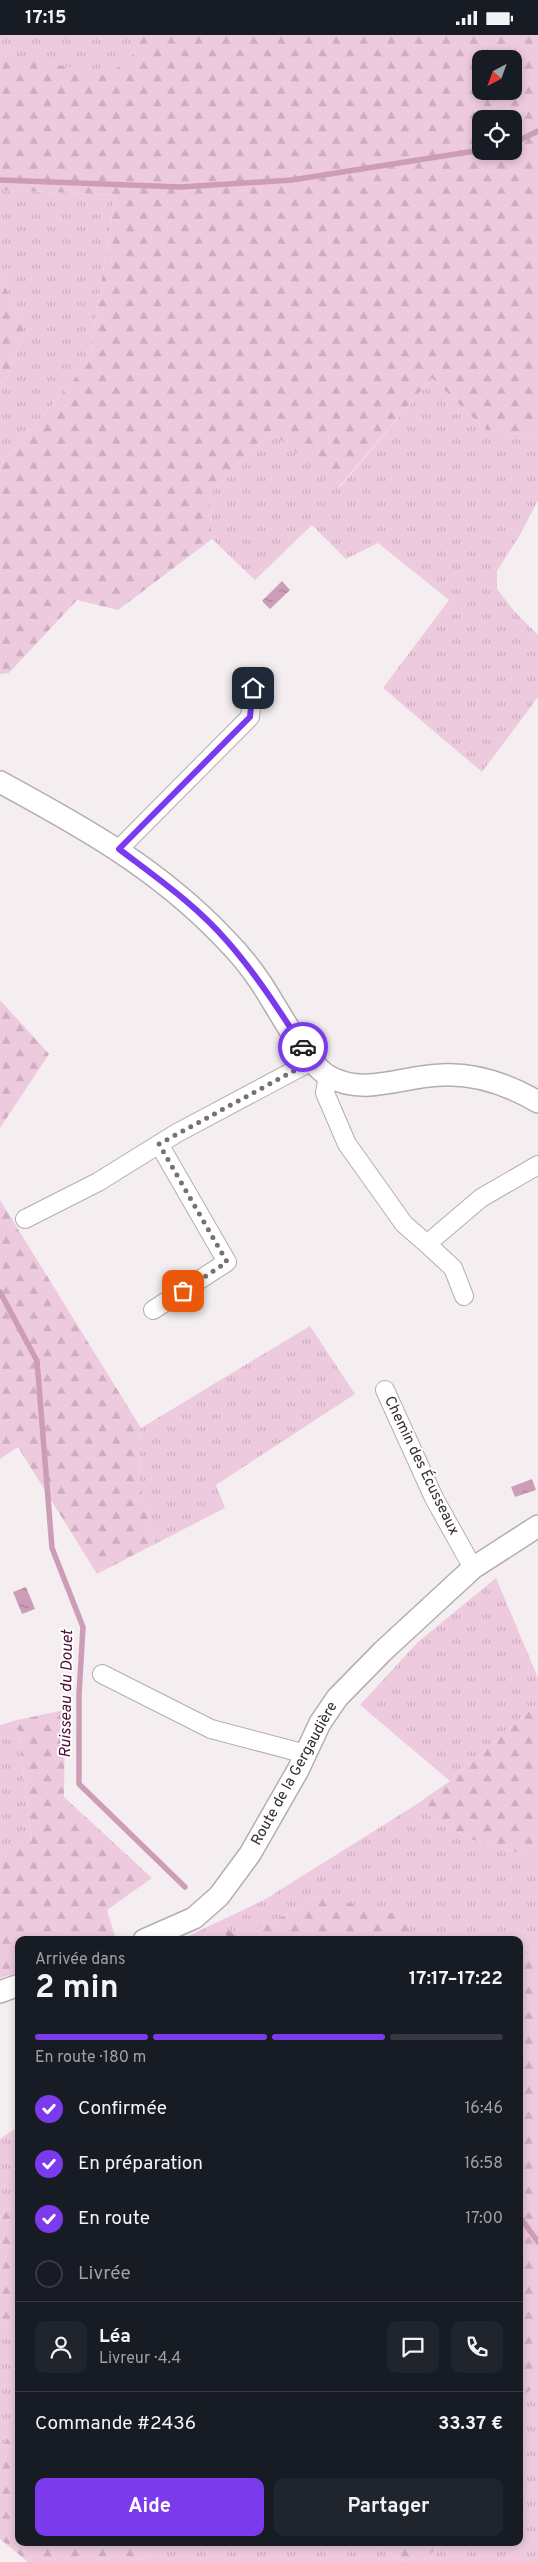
<!DOCTYPE html>
<html lang="fr">
<head>
<meta charset="utf-8">
<style>
	:root { --surface:#171b24; --page:#20242c; --text:#f1f3f6; --muted:#9ea1a6; --line:#363941; --accent:#7c3aed }
	body { margin:0; font-family:Overpass,sans-serif; background:var(--page); color:var(--text); height:100vh; display:flex; flex-direction:column; font-size:19px; white-space:nowrap }
	* { box-sizing:border-box; margin:0 }
	p { font-size:16px; color:var(--muted) }
	.icon { flex:none; width:28px; height:28px; fill:none; stroke:currentColor; stroke-width:2; stroke-linecap:round; stroke-linejoin:round }
	.map { position:relative; flex:1; overflow:hidden }
	.details { position:absolute; left:15px; top:1901px; width:508px; height:610px; display:flex; flex-direction:column; background:var(--surface); border-radius:10px; box-shadow:0 2px 8px #0003 }
	.details>* { flex:none }
	.needle { width:32px; rotate:221deg }
	.fabs { position:absolute; left:472px; top:15px; display:grid; gap:10px }
	.fabs a { display:grid; place-items:center; width:50px; height:50px; border-radius:10px; background:var(--surface); box-shadow:0 2px 8px #0003; font-size:25px }
	.pin { position:absolute; display:grid; place-items:center; width:42px; height:42px; color:#fff; margin:-21px; border-radius:10px; box-shadow:0 2px 8px #0006 }
	.courier { position:absolute; display:grid; place-items:center; width:50px; height:50px; margin:-25px; border:4px solid #7c3aed; border-radius:50%; background:#fff; color:#222; box-shadow:0 1px 6px #0007 }
	.headline em { font-style:normal; font-weight:700 }
	.headline div { display:flex; flex-direction:column-reverse }
	.headline { display:flex; align-items:center; justify-content:space-between; height:85px; padding:0 20px }
	h1 { font-size:32px; font-weight:700; line-height:38px }
	.bar { display:grid; grid-template-columns:repeat(4,1fr); gap:8px 5px; align-content:center; height:60px; padding:0 20px }
	.bar i { height:6px; border-radius:4px; background:var(--line) }
	.bar .selected { background:var(--accent) }
	.bar p { grid-column:span 4 }
	.line { display:flex; align-items:center; gap:12px; padding:0 20px; border-top:1px solid var(--line) }
	.line div { flex:1 }
	.round { display:grid; place-items:center; flex:none; width:52px; height:52px; border-radius:10px; background:var(--page) }
	ol { padding:0 20px; list-style:none }
	li { display:flex; align-items:center; gap:15px; height:55px }
	li p { margin-inline-start:auto }
	li .icon { padding:5px; border-radius:50%; background:var(--accent); color:#fff; stroke-width:4 }
	li:last-child { color:var(--muted) }
	li i { width:28px; height:28px; border:2px solid var(--line); border-radius:50% }
	.primary-button { display:flex; gap:10px; margin-top:auto; padding:10px 20px }
	.primary-button a { flex:1; height:58px; border-radius:10px; background:var(--accent); color:#fff; font-size:20px; font-weight:700; line-height:58px; text-align:center }
	.primary-button a+a { background:var(--page); color:var(--text) }
	.status { display:flex; justify-content:space-between; align-items:center; height:35px; padding:0 25px; background:var(--surface); direction:ltr }
	.status svg { height:14px; fill:currentColor }
	.map>svg:first-child { display:block }
	.grass { fill:url(#grass-tufts) }
	.forest { fill:url(#forest-firs); fill-rule:evenodd }
	.water { fill:url(#water-ripples) }
	.lines { fill:none; stroke-linecap:round; stroke-linejoin:round }
	.stream { stroke:#cd9db8; stroke-width:5.5 }
	.minor-casing { stroke:#b3aeb1; stroke-width:20 }
	.tertiary-casing { stroke:#b3aeb1; stroke-width:24 }
	.minor { stroke:#fff; stroke-width:18 }
	.tertiary { stroke:#fff; stroke-width:21 }
	.done { stroke:#767274; stroke-width:5; stroke-dasharray:0 9 }
	.route { stroke:#7c3aed; stroke-width:6 }
	.labels { text-anchor:middle; dominant-baseline:central; stroke-width:4; stroke-linejoin:round; paint-order:stroke }
	.street-label { font-size:15px; fill:#323031; stroke:#fffdfe }
	.water-label { font-size:16px; font-style:italic; fill:#490f36; stroke:#fffdfe }
</style>
</head>
<body>
<div class="status"><b>17:15</b><svg viewBox="0 0 49 12"><path d="M0 12V9h3v3zM5 12V6h3v6zM10 12V3h3v9zM15 12V0h3v12zM26 1h20v11H26zM47 4h2v5h-2z"/></svg></div>
<div class="map">
<svg width="538" height="2527" viewBox="0 0 538 2527">
	<defs>
		<pattern id="grass-tufts" width="24" height="20" patternUnits="userSpaceOnUse" patternTransform="scale(1.25)"><rect width="24" height="20" fill="#eecade"/><path d="M3 7l-1-3M5 7V3M7 7l1-3M15 17l-1-3M17 17v-4M19 17l1-3" fill="none" stroke="#cdaebf"/></pattern>
		<pattern id="forest-firs" width="22" height="20" patternUnits="userSpaceOnUse" patternTransform="scale(1.25)"><rect width="22" height="20" fill="#eecade"/><path d="M5 1l3.5 6h-7zM16 11l3.5 6h-7z" fill="#cdaebf"/></pattern>
		<pattern id="water-ripples" width="26" height="14" patternUnits="userSpaceOnUse" patternTransform="scale(1.25)"><rect width="26" height="14" fill="#cd9db8"/><path d="M2 4q2-2 4 0t4 0M15 11q2-2 4 0t4 0" fill="none" stroke="#a78096"/></pattern>
	</defs>
	<rect width="100%" height="100%" fill="#f4eef1"/>
	<path class="grass" d="M0,0H137V16L107,42L0,17Z
		M0,155L115,160L89,327L0,430V349L8,341L24,296L0,239Z
		M432,343L486,395L532,400L538,392V465L521,498L497,536V554L514,576L538,600V662L482,737L383,653L449,565L378,508L346,524L312,490L255,545L212,504L209,460L271,396L339,453Z
		M310,1291L355,1359L216,1450L225,1473L155,1509L139,1446L141,1393Z
		M496,1543L538,1643V1668L450,1746L360,1670L418,1607Z
		M17,1685L32,1806L0,1816V1690Z
		M414,1771L469,1804L538,1823V1910L519,1926V1905H394L409,1898L320,1861L238,1905H180L264,1865Z
		M19,2091V2182L9,2172L0,2184V2104Z
		M19,2277V2387L0,2414V2294Z
		M538,2351V2527H421L443,2508H519V2362Z
		M154,2508H372L406,2527H142Z"/>
	<path class="forest" d="M137,0H538V392L532,400L486,395L432,343L338,453L271,396L209,460L212,504L118,575L77,565L9,638L0,639V430L89,327L115,160L0,155V17L107,41L137,16ZM481,24H514V56H481ZM481,84H514V116H481Z
		M0,239L24,296L8,341L0,349Z
		M0,965L49,1019L0,1093Z
		M0,1165L141,1393L139,1446L155,1509L97,1539L18,1412L0,1424Z
		M538,1668V1823L469,1804L414,1771L450,1746Z
		M65,1675L64,1762L152,1843L107,1875L116,1905H19V1937L0,1943V1816L32,1806L17,1685Z
		M320,1861L409,1882V1898L394,1905H238Z
		M538,1910V2351L519,2362V1926Z
		M9,2172L19,2182V2277L0,2294V2184Z
		M19,2387V2508H154L142,2527H28L0,2504V2414Z
		M372,2508H443L421,2527H406Z"/>
	<path class="water" d="M282,546L290,555L270,574L262,566Z
		M532,1444L536,1455L515,1462L511,1452Z
		M26,1552L35,1574L22,1579L13,1557Z"/>
	<g class="lines">
		<path class="stream" d="M514,108L538,96
			M0,145L181,152L292,145L481,115
			M0,1257L37,1326L52,1513L83,1592L79,1659V1749L185,1852
			M229,1899L235,1905
			M519,2181L538,2207"/>
		<defs>
			<path id="minor" d="M119,814L250,682L253,653
				M328,1041L325,1058L347,1109L404,1189L427,1209L481,1163L538,1130
				M25,1184L98,1147L177,1098L312,1026
				M427,1209L453,1233L464,1261
				M153,1275L227,1227L159,1109
				M385,1355L434,1463L473,1533
				M102,1639L211,1694L306,1719"/>
			<path id="tertiary" d="M0,747C83,792 159,834 225,904C238,917 251,933 261,948C277,972 306,1029 330,1042C365,1061 404,1041 441,1040C476,1038 509,1050 538,1067
				M144,1905L194,1883L219,1861L250,1819L298,1735L320,1688L337,1663L383,1616L473,1533L538,1491
				M0,1957L19,1950"/>
		</defs>
		<use href="#minor" class="minor-casing"/>
		<use href="#tertiary" class="tertiary-casing"/>
		<use href="#minor" class="minor"/>
		<use href="#tertiary" class="tertiary"/>
	</g>
	<g class="lines">
		<path class="done" d="M183,1256L227,1227L159,1109L312,1026L303,1012"/>
		<path class="route" d="M253,653L250,682L119,814C157,843 196,870 227,906C256,939 279,975 303,1012"/>
	</g>
	<g class="labels">
		<g class="street-label">
			<text transform="translate(421 1431) rotate(64)">Chemin des Écusseaux</text>
			<text transform="translate(295 1739) rotate(-61)">Route de la Gergaudière</text>
		</g>
		<g class="water-label">
			<text transform="translate(67 1659) rotate(-89)">Ruisseau du Douet</text>
		</g>
	</g>
</svg>
<div class="fabs">
<a><svg class="needle" viewBox="-14 -14 28 28"><path d="M0-13l5 13h-10z" fill="#e53935"/><path d="M0 13l5-13h-10z" fill="#9ea1a6"/></svg></a>
<a><svg class="icon" aria-label="locate" viewBox="0 0 24 24"><circle cx="12" cy="12" r="6"/><path d="M12 2v4M12 18v4M2 12h4M18 12h4"/></svg></a>
</div>
<div class="pin" style="left:183px;top:1256px;background:#ea580c"><svg class="icon" aria-label="bag" viewBox="0 0 24 24"><path d="M5 8h14l-1 12H6zM9 8a3 3 0 0 1 6 0"/></svg></div>
<div class="pin" style="left:253px;top:653px;background:#1f2937"><svg class="icon" aria-label="home" viewBox="0 0 24 24"><path d="M3 11l9-7 9 7M6 9v11h12V9"/></svg></div>
<div class="courier" style="left:303px;top:1012px"><svg class="icon" aria-label="car" viewBox="0 0 24 24"><path d="M5 17H2v-5l4-1 3-4h7l3 4 3 1v5h-3M9 17h6M6 11h13"/><circle cx="7" cy="17" r="2"/><circle cx="17" cy="17" r="2"/></svg></div>
<section class="details">
<div class="headline"><div><h1>2 min</h1><p>Arrivée dans</p></div><em>17:17–17:22</em></div>
<div class="bar"><i class="selected"></i><i class="selected"></i><i class="selected"></i><i></i><p>En route · 180 m</p></div>
<ol>
<li><svg class="icon" aria-label="check" viewBox="0 0 24 24"><path d="M5 12l5 5 9-10"/></svg>Confirmée<p>16:46</p></li>
<li><svg class="icon" aria-label="check" viewBox="0 0 24 24"><path d="M5 12l5 5 9-10"/></svg>En préparation<p>16:58</p></li>
<li><svg class="icon" aria-label="check" viewBox="0 0 24 24"><path d="M5 12l5 5 9-10"/></svg>En route<p>17:00</p></li>
<li><i></i>Livrée</li>
</ol>
<div class="line" style="height:90px"><a class="round"><svg class="icon" aria-label="person" viewBox="0 0 24 24"><circle cx="12" cy="8" r="4"/><path d="M4 21q1-7 8-7t8 7"/></svg></a><div><b>Léa</b><p>Livreur · 4.4</p></div><a class="round"><svg class="icon" aria-label="chat" viewBox="0 0 24 24"><path d="M4 5h16v11H9l-5 4z"/></svg></a><a class="round"><svg class="icon" aria-label="phone" viewBox="0 0 24 24"><path d="M5 4h4l2 5-3 2q2 4 5 5l2-3 5 2v4C11 20 4 13 5 4z"/></svg></a></div>
<div class="line" style="height:65px"><div>Commande #2436</div><b>33.37 €</b></div>
<div class="primary-button"><a>Aide</a><a>Partager</a></div>
</section>
</div>
</body>
</html>
